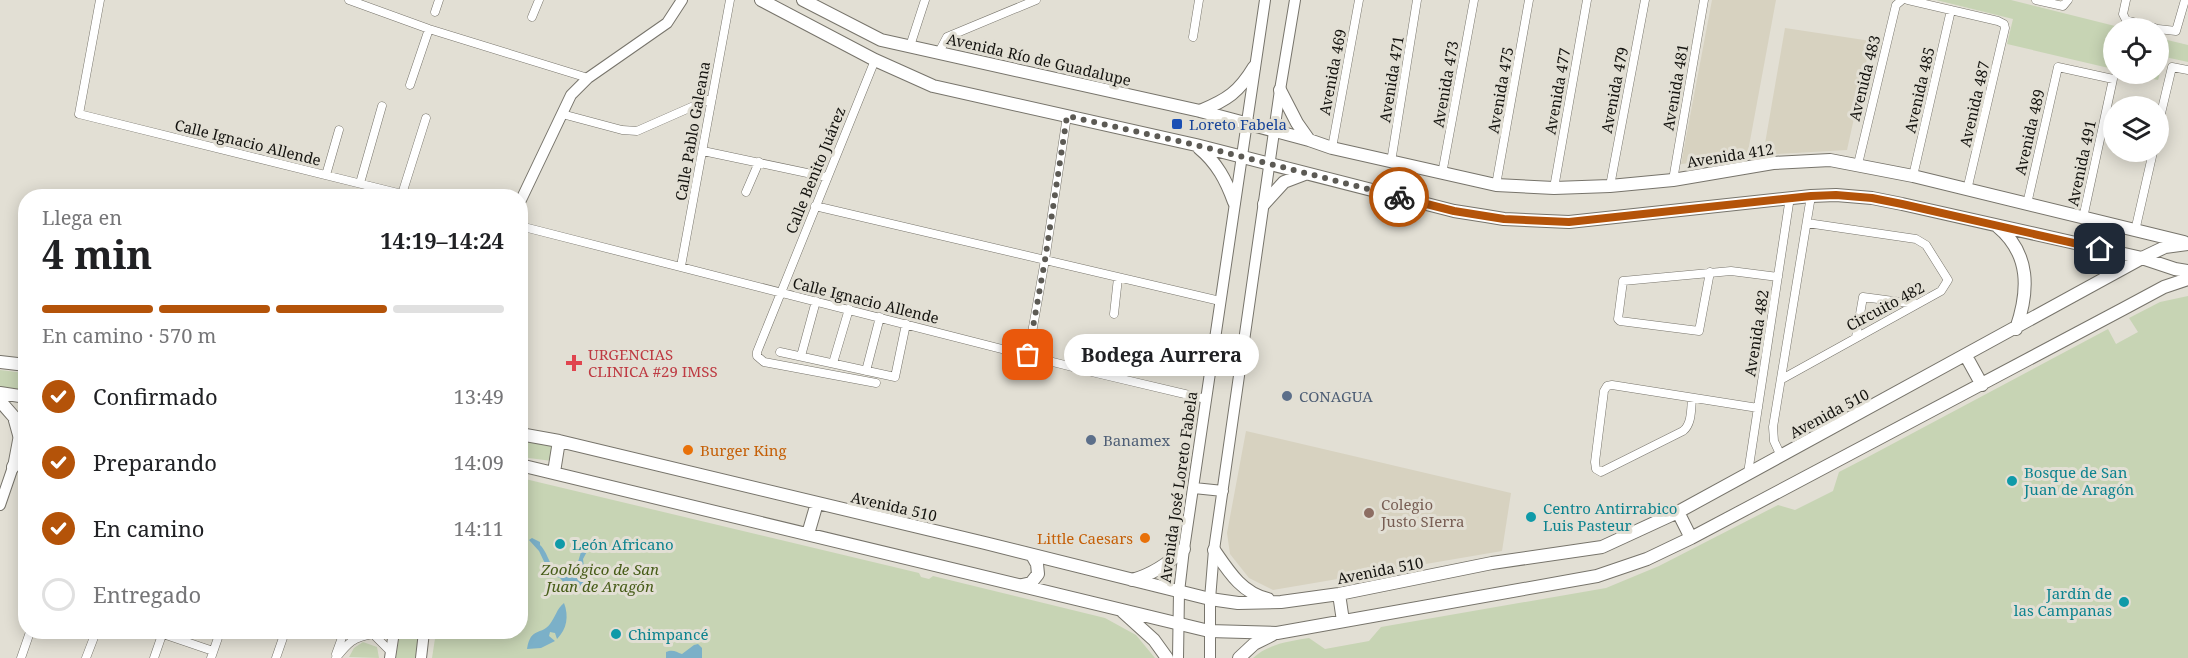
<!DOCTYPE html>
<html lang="es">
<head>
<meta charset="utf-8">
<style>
	:root { --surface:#fff; --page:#f2f2f2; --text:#202124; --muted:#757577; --line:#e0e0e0; --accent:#b45309 }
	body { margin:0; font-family:"Noto Serif",serif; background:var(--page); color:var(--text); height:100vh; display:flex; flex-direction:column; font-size:22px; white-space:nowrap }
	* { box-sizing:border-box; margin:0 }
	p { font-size:20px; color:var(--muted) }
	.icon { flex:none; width:33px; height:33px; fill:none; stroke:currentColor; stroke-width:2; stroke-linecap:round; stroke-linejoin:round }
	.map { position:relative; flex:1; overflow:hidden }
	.drawer { position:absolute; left:18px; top:189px; width:510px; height:450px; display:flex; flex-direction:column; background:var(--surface); border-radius:24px; box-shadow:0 3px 15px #0003 }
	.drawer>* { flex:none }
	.tools { position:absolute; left:2103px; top:18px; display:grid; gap:12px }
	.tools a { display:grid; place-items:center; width:66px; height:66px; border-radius:50%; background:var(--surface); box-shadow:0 3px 15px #0003; font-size:30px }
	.pin { position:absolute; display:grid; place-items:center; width:51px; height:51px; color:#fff; margin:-26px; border-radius:12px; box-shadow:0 3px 9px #0006 }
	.courier { position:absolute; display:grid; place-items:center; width:60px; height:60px; margin:-30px; border:4px solid #b45309; border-radius:50%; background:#fff; color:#222; box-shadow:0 2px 8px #0007 }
	.bubble { position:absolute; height:42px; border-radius:21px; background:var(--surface); box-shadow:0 3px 15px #0003; font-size:20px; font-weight:700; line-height:42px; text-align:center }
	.headline em { font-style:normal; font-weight:700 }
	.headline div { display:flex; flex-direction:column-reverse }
	.headline { display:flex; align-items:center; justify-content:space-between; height:102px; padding:0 24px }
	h1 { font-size:39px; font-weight:700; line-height:45px }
	.bar { display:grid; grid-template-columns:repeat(4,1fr); gap:9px 6px; align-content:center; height:72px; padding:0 24px }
	.bar i { height:8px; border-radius:4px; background:var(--line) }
	.bar .active { background:var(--accent) }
	.bar p { grid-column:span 4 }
	ol { padding:0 24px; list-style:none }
	li { display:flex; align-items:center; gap:18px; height:66px }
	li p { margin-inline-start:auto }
	li .icon { padding:6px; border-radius:50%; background:var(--accent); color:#fff; stroke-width:4 }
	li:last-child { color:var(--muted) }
	li i { width:33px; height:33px; border:3px solid var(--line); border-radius:50% }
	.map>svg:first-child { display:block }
	.built { fill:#d7d2c0 }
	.green { fill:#c7d4b4 }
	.water { fill:#7bb0c8 }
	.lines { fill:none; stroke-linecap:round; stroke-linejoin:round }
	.street-casing { stroke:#77746b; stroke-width:9 }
	.secondary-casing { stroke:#77746b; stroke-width:12 }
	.primary-casing { stroke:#77746b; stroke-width:14 }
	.street { stroke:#fff; stroke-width:8 }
	.secondary { stroke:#fff; stroke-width:10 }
	.primary { stroke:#fff; stroke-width:12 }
	.done { stroke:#5c5a54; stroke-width:6; stroke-dasharray:0 10.8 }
	.route { stroke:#b45309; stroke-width:8 }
	.transit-dot { fill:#1a4fb4; stroke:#e2dfd4; stroke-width:2 }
	.health-dot { fill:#e0444e; stroke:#e2dfd4; stroke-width:2 }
	.service-dot { fill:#5c6f8a; stroke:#e2dfd4; stroke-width:2 }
	.food-dot { fill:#e8710a; stroke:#e2dfd4; stroke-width:2 }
	.culture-dot { fill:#0f9aa8; stroke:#e2dfd4; stroke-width:2 }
	.education-dot { fill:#8d6e63; stroke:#e2dfd4; stroke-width:2 }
	.labels { text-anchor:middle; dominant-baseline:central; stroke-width:6; stroke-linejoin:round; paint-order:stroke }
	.street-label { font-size:15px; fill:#14130f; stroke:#e2dfd4 }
	.transit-label { font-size:15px; fill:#164399; stroke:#e2dfd4; text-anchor:start }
	.health-label { font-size:15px; fill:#be3a42; stroke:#e2dfd4; text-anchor:start }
	.service-label { font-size:15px; fill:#4e5e75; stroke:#e2dfd4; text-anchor:start }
	.food-label { font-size:15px; fill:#c56008; stroke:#e2dfd4; text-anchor:start }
	.culture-label { font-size:15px; fill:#0d838f; stroke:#e2dfd4; text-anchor:start }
	.education-label { font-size:15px; fill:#785e54; stroke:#e2dfd4; text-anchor:start }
	.park-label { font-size:15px; font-style:italic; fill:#475c18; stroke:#e2dfd4 }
</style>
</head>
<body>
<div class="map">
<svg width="2188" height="658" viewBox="0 0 2188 658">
	<rect width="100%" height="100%" fill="#e2dfd4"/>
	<path class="built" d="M1712,0H1776L1747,157L1681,164Z
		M1785,28L1871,41L1847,150L1763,155Z
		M1246,431L1511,493L1502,551L1273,590L1249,578L1230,554L1227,533Z"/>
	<path class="green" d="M1936,0H2011L2123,28H2114L2113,69L2007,44L2013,19Z
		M2159,38L2188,45V62L2165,57L2158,80L2130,74H2158Z
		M2188,296V658H1253C1268,644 1290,641 1309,638L1325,649L1369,641L1381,627L1606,588L1659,566L1778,505L1795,510L1833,491L1839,472L1866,458L2108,329L2116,344L2138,332L2129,318L2160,302Z
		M0,370L25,373V392L0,388Z
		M520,437L549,442L554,448L552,461L521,457Z
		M521,478L919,573L921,577L929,579L933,576L1105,618L1136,635L1155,658H432L436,632H520Z
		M400,632H419L416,658H396Z
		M363,642L377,647L379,658L349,657L354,648Z"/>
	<path class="water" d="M532,538L540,542V545C551,555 550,581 574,575L581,552L591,544L583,559L585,576L583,586L578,589L570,590L560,578L550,574L539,551L529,540Z
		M564,603C569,616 567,629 557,639L555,633L550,632L549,636L555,641L541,648L527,649C531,626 541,636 550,624C556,616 556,610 564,603Z
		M698,644L702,648V658H666V652C673,649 676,652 682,654L694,645Z"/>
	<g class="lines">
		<defs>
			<path id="street" d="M100,0L79,114L410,196
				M349,0L429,29L588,78
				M1908,0L1998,21L2004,24L2005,28L1967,190
				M2036,0L2063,6L2068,0
				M2126,0L2123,14L2126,20L2155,28
				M435,12L439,0
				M532,17L539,0
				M2158,29L2176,31L2185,0
				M1193,37L1199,0
				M910,46L925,0
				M939,52L947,37L1036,0
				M875,60L757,352V356L764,362L876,383
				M410,85L429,29
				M562,114L622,130L637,131L712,98
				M2158,126L2172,67L2188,70
				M1332,148L1359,0
				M703,151L826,177
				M1391,162L1417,0
				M1858,164L1896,5L1902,0
				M1442,174L1474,0
				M326,175L339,130
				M1913,176L1951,10
				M1673,180L1704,0
				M360,183L382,106
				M1496,185L1529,0
				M1610,186L1645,0
				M1554,188L1587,0
				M746,192L759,162
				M402,194L426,118
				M2027,204L2058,67L2113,79L2083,218
				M815,206L1220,301
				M520,226L1096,373L1206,399
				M2135,231L2153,152
				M681,266L730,0
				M1710,272L1699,331L1620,321L1618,319L1623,281L1731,271L1778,277
				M1114,314L1118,278
				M1856,337L1863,297L1916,304
				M780,352L895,377L906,324
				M1028,355L1045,260L1067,116
				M801,356L816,301
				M833,363L849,309
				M866,371L880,317
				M1782,379L1941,291L1948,280L1926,245L1916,239L1807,223
				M1692,398C1691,409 1692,424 1683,431L1601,472L1596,469L1595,462L1604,391L1607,386L1612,385L1758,408
				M1781,456L1774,441L1773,427L1811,196
				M1748,473L1790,197
				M163,634L213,651
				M336,654L344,632
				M21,658L30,632
				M86,658L96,632
				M154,658L163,632
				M211,658L220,632
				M276,658L285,632
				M336,658C348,643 353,637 373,634L391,652"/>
			<path id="secondary" d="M520,202L571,95L588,78L667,23L682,0
				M1194,488L1223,491
				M0,505L13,467L22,419L26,412
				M390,658L394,632
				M421,658L424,632
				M1178,658L1179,592L1184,549L1265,0
				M1210,658V599L1214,550L1280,90L1295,0"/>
			<path id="primary" d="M761,0L875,60L933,86L1196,145L1454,211L1486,216L1504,219L1569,222L1811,196L1836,195L1872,198L1902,204L2142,258L2175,269L2188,271
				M803,0L881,40L1200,111L1309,140L1332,148L1496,185L1554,188L1610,186L1673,180L1773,163L1830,160L1913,176L2184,242
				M1280,90L1297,123L1309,140
				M1200,111C1227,100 1239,92 1254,67
				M1199,148C1217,163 1226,180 1234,202
				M1264,204L1284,182L1305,174
				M1997,226C2031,254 2029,291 2016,329
				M1966,356L1982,385
				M0,362L26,365
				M0,393L26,397
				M0,401L14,417L19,435
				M520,434L559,441L985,543L1210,599L1238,603L1281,602L1339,594L1492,563L1602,547L1678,512L2142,258L2165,247L2188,244
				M520,465L1209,631L1277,633L1597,576L1647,559L1691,538L2123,309L2164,287L2188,279
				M13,467L26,446
				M554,472L559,441
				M1678,512L1691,538
				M808,534L817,503
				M1214,550C1229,572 1242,593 1268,599
				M1132,580C1151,575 1169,563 1184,549
				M1022,585L1031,583L1038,574L1037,564L1032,555
				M1339,594L1343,621
				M1122,611L1154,640L1167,658
				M1239,658L1254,644L1272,635"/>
		</defs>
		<use href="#street" class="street-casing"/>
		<use href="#secondary" class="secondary-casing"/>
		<use href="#primary" class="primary-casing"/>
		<use href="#street" class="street"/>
		<use href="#secondary" class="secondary"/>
		<use href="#primary" class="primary"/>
	</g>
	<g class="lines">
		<path class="done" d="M1028,355L1045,260L1067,116L1196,145L1399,197"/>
		<path class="route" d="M1399,197L1454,211L1504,219L1569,222L1811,196L1836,195L1872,198L1902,204L2100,249"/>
	</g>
	<rect class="transit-dot" x="1171" y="118" width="12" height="12" rx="3"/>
	<path class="health-dot" d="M571 354h6v6h6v6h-6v6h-6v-6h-6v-6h6z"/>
	<g class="service-dot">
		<circle cx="1287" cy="396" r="6"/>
		<circle cx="1091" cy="440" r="6"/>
	</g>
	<g class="food-dot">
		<circle cx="688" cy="450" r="6"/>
		<circle cx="1145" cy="538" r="6"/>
	</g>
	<g class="culture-dot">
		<circle cx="2012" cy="481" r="6"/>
		<circle cx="1531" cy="517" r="6"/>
		<circle cx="560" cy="544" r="6"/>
		<circle cx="2124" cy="602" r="6"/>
		<circle cx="616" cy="634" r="6"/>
	</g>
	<circle class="education-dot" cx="1369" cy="513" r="6"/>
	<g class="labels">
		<g class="street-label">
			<text transform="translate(1039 59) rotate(13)">Avenida Río de Guadalupe</text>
			<text transform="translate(1332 72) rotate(-79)">Avenida 469</text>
			<text transform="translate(1864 78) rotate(-76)">Avenida 483</text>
			<text transform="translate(1391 79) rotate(-81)">Avenida 471</text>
			<text transform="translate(1445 84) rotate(-80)">Avenida 473</text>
			<text transform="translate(1675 87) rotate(-80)">Avenida 481</text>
			<text transform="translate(1500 90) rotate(-80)">Avenida 475</text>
			<text transform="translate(1614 90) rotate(-79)">Avenida 479</text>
			<text transform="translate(1919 90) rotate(-77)">Avenida 485</text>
			<text transform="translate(1557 91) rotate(-80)">Avenida 477</text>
			<text transform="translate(1974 104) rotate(-77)">Avenida 487</text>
			<text transform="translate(692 131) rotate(-80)">Calle Pablo Galeana</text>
			<text transform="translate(2029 132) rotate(-77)">Avenida 489</text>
			<text transform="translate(248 142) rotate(14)">Calle Ignacio Allende</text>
			<text transform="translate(1730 155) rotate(-9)">Avenida 412</text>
			<text transform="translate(2081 163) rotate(-78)">Avenida 491</text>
			<text transform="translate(815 170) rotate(-68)">Calle Benito Juárez</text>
			<text transform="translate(866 300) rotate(14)">Calle Ignacio Allende</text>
			<text transform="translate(1885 306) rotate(-28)">Circuito 482</text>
			<text transform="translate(1756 333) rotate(-81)">Avenida 482</text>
			<text transform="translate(1829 413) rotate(-28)">Avenida 510</text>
			<text transform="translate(1178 487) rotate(-82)">Avenida José Loreto Fabela</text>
			<text transform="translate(894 506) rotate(13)">Avenida 510</text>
			<text transform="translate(1380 570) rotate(-11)">Avenida 510</text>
		</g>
		<g class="transit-label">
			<text x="1189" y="124">Loreto Fabela</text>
		</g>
		<g class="health-label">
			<text x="588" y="354">URGENCIAS<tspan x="588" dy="17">CLINICA #29 IMSS</tspan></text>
		</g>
		<g class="service-label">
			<text x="1299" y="396">CONAGUA</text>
			<text x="1103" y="440">Banamex</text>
		</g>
		<g class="food-label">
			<text x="700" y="450">Burger King</text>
			<text x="1133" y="538" text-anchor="end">Little Caesars</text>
		</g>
		<g class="culture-label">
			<text x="2024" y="472">Bosque de San<tspan x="2024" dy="17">Juan de Aragón</tspan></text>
			<text x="1543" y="508">Centro Antirrabico<tspan x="1543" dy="17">Luis Pasteur</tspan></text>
			<text x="572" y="544">León Africano</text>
			<text x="2112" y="593" text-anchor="end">Jardín de<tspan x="2112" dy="17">las Campanas</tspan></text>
			<text x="628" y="634">Chimpancé</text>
		</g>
		<g class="education-label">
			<text x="1381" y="504">Colegio<tspan x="1381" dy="17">Justo SIerra</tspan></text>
		</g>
		<g class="park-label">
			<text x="600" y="569">Zoológico de San<tspan x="600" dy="17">Juan de Aragón</tspan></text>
		</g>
	</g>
</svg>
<div class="tools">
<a><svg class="icon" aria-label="locate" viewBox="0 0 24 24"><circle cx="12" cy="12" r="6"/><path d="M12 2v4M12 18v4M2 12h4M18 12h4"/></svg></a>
<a><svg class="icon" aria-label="layers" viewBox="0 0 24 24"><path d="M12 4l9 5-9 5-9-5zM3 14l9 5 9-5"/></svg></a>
</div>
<div class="pin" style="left:1028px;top:355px;background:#ea580c"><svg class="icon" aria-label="bag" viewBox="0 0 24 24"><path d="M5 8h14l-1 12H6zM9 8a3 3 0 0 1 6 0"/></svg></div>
<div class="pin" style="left:2100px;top:249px;background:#1f2937"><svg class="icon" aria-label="home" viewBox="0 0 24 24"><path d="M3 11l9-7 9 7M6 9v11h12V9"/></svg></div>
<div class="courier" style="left:1399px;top:197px"><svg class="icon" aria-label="bike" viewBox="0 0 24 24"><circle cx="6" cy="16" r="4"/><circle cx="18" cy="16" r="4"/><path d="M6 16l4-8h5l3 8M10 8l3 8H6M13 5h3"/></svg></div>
<div class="bubble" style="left:1064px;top:334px;width:195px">Bodega Aurrera</div>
<section class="drawer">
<div class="headline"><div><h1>4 min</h1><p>Llega en</p></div><em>14:19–14:24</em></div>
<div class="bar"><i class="active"></i><i class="active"></i><i class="active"></i><i></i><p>En camino · 570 m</p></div>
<ol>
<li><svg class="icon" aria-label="check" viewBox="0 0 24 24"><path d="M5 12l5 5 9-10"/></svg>Confirmado<p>13:49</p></li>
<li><svg class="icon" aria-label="check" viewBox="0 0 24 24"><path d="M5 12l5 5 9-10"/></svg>Preparando<p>14:09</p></li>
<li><svg class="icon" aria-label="check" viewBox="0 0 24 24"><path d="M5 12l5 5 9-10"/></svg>En camino<p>14:11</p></li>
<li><i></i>Entregado</li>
</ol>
</section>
</div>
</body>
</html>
